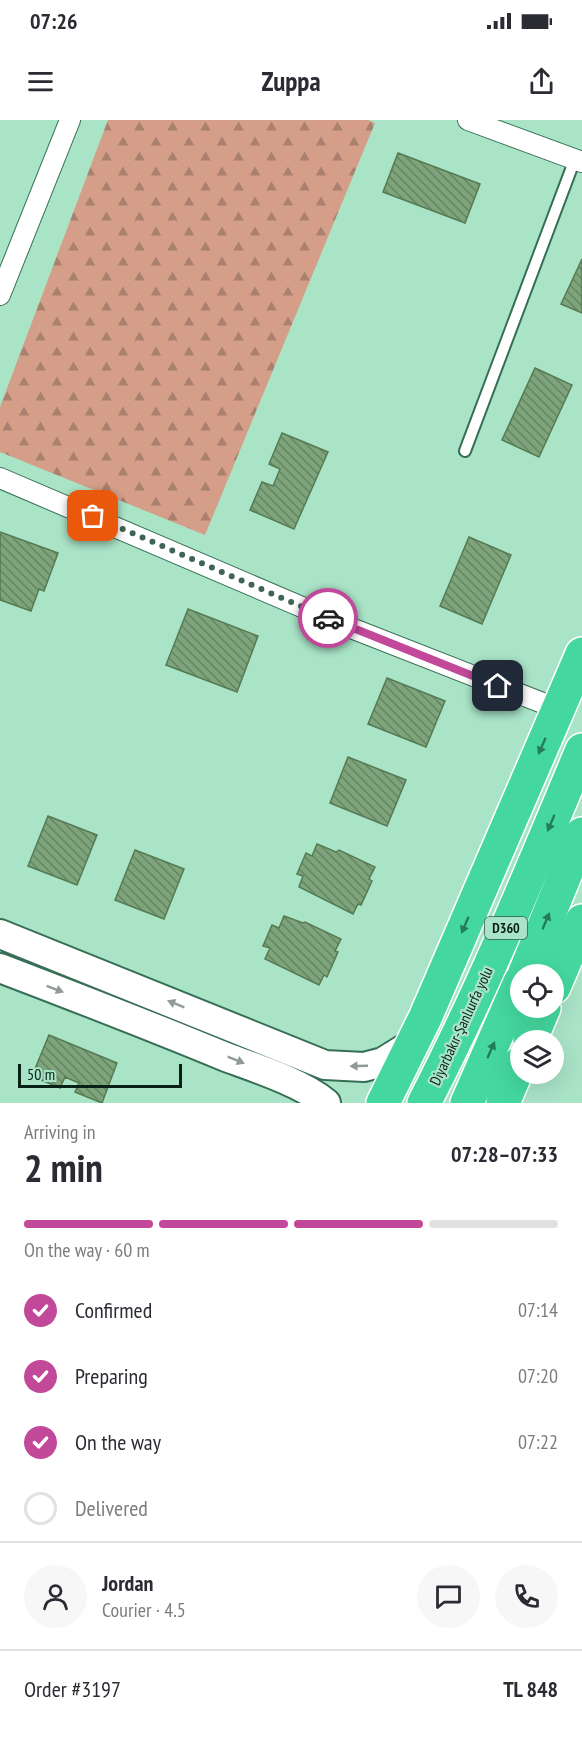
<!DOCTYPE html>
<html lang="en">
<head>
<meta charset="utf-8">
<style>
	:root { --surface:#fff; --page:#f7f7f7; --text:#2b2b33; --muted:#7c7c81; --line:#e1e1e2; --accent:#c2489a }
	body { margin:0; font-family:"PT Sans Narrow",sans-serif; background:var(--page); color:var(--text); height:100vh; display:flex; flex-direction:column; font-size:22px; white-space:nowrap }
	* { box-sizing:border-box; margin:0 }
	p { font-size:20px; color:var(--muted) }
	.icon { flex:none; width:33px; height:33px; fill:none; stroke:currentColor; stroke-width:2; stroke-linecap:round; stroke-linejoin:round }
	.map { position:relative; height:983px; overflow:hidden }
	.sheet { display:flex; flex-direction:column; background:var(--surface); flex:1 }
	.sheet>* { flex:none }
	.buttons { position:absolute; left:510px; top:844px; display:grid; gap:12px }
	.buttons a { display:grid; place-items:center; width:54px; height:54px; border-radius:50%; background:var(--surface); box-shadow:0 6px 24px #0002; font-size:30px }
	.scale { position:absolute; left:18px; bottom:15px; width:164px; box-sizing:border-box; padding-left:6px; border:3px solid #082016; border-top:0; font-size:16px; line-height:21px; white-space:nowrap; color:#082016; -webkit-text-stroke:4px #a9e4c7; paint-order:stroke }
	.pin { position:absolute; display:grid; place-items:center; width:51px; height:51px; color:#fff; margin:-26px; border-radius:12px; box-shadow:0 3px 9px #0006 }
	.courier { position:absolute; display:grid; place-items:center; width:60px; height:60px; margin:-30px; border:4px solid #c2489a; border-radius:50%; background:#fff; color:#222; box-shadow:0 2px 8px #0007 }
	.summary em { font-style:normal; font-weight:700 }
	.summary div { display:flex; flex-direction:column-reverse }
	.summary { display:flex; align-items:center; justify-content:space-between; height:102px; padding:0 24px }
	h1 { font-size:39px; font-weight:700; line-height:45px }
	.bar { display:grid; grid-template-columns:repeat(4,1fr); gap:9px 6px; align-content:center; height:72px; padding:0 24px }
	.bar i { height:8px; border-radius:4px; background:var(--line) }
	.bar .active { background:var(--accent) }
	.bar p { grid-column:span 4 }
	.line { display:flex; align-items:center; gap:15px; padding:0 24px; border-top:2px solid var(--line) }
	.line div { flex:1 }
	.round { display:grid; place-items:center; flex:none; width:63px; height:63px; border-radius:32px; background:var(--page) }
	ol { padding:0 24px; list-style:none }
	li { display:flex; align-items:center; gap:18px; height:66px }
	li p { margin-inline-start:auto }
	li .icon { padding:6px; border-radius:50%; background:var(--accent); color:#fff; stroke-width:4 }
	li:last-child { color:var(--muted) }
	li i { width:33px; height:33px; border:3px solid var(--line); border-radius:50% }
	.status { display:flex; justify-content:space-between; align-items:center; height:42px; padding:0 30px; background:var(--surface); direction:ltr }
	.status svg { height:16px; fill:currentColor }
	header { display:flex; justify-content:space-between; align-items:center; height:78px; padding:0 24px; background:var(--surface); font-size:27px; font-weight:700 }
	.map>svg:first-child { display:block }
	.forest { fill:url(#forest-firs) }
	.building { fill:url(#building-back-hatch); stroke:#567a53; stroke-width:1.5 }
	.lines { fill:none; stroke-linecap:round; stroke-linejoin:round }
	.lane-casing { stroke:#376e56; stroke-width:14 }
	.street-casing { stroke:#376e56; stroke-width:22 }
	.secondary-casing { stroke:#376e56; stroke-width:32 }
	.highway-casing { stroke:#fff; stroke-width:36 }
	.lane { stroke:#fff; stroke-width:10 }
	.street { stroke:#fff; stroke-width:20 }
	.secondary { stroke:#fff; stroke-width:28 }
	.highway { stroke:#44d89e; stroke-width:33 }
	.oneway { fill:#267c5a }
	.oneway2 { fill:#909b96 }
	.done { stroke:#406554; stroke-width:6; stroke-dasharray:0 10.8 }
	.route { stroke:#c2489a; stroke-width:8 }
	.labels { text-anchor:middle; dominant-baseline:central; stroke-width:4.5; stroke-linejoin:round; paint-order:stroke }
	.shield { fill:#a9e4c7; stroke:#385b4b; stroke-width:1.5 }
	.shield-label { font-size:14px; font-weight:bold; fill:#082016 }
	.street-label { font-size:15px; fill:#082016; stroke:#a9e4c7 }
</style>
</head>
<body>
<div class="status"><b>07:26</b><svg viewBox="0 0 49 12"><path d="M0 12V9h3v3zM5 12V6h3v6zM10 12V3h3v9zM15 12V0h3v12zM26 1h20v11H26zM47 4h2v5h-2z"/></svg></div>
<header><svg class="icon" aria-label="menu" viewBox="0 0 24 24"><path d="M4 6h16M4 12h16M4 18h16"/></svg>Zuppa<svg class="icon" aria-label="share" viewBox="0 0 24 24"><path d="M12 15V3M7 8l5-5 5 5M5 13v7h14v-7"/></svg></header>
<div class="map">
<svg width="582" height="983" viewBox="0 0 582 983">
	<defs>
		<pattern id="forest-firs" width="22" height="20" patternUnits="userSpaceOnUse" patternTransform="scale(1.5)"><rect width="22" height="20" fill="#d49e88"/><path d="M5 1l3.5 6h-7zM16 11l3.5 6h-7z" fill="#aa806e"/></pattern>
		<pattern id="building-back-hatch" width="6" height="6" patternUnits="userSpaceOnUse" patternTransform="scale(1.5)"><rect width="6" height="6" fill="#7ea47b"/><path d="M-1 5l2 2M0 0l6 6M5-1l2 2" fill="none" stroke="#658564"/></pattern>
	</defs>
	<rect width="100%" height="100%" fill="#a9e4c7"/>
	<path class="forest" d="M108,0H368L375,3L205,415L0,332V287Z"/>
	<path class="building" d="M398,33L480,64L465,103L383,72Z
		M582,139V193L561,184Z
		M535,248L572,265L539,337L502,320Z
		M282,313L328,332L294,409L250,390L262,362L273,366L280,349L269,344Z
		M0,412L58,433L44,471L39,469L31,491L0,480Z
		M469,417L511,435L482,504L440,486Z
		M188,489L258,516L237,572L166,545Z
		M387,558L445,581L426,627L368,604Z
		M348,637L406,660L387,706L330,683Z
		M48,696L97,715L77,765L28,746Z
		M317,724L336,732L339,730L375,747L369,759L372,761L361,785L358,784L353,794L299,767L303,756L297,754L306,733L312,736Z
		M135,730L184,749L164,799L115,780Z
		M284,796L303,803L305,802L341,819L335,831L338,832L327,857L324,855L319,865L265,839L270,828L263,826L272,805L279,808Z
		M49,915L117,943L102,983L75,972L79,963L65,957L60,968L32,956Z"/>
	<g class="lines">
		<defs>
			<path id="lane" d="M465,331L575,39"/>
			<path id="street" d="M468,0L582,42
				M0,175L70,0
				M0,358L351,508L558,589"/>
			<path id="secondary" d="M0,814L325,945L364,947L383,942L412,924
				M0,848C76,877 151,906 226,937C256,948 302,963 326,983"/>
			<path id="highway" d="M524,855L582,714
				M554,867L582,801
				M530,921L544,888
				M383,983L425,898L582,534
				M424,983C483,869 532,749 582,630
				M467,983L520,862
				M503,983L520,943"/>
		</defs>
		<use href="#lane" class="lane-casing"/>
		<use href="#street" class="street-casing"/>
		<use href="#secondary" class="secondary-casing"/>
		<use href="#highway" class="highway-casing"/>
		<use href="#lane" class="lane"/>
		<use href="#street" class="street"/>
		<use href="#secondary" class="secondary"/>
		<use href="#highway" class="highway"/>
	</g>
	<defs><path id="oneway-solid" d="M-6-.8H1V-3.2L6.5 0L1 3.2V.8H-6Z" transform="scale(1.5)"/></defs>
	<g class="oneway">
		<use href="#oneway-solid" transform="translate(542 626) rotate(114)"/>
		<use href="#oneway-solid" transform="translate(551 703) rotate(113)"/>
		<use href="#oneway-solid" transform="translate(546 801) rotate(-67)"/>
		<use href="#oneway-solid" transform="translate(465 805) rotate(113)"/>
		<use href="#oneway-solid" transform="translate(491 930) rotate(-66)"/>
	</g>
	<g class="oneway2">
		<use href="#oneway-solid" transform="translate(55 869) rotate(21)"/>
		<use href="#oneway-solid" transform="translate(176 884) rotate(-158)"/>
		<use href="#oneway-solid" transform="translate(236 940) rotate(22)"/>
		<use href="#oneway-solid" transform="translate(359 946) rotate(178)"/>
	</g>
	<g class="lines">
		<path class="done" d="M93,396L328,498"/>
		<path class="route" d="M328,498L498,566"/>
	</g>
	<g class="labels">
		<rect class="shield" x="485" y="797" width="42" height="22" rx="4.5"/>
		<g class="shield-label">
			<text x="506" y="808">D360</text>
		</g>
		<g class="street-label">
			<text transform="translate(461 906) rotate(-65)">Diyarbakır-Şanlıurfa yolu</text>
		</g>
	</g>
</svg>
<div class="buttons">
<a><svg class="icon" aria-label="locate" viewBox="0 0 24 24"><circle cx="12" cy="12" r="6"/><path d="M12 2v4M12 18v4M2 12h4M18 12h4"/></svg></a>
<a><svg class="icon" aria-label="layers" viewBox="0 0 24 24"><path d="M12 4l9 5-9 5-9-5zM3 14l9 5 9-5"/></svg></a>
</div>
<div class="scale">50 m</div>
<div class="pin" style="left:93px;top:396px;background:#ea580c"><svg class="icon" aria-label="bag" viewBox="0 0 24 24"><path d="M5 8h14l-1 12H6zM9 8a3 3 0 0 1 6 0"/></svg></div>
<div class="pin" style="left:498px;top:566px;background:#1f2937"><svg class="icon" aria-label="home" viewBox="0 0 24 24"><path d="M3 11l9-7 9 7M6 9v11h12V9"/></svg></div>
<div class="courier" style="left:328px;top:498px"><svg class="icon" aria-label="car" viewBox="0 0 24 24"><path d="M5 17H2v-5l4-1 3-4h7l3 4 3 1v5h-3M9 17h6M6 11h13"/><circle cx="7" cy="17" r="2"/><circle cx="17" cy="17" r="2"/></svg></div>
</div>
<section class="sheet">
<div class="summary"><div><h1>2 min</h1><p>Arriving in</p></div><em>07:28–07:33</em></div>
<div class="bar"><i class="active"></i><i class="active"></i><i class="active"></i><i></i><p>On the way · 60 m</p></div>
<ol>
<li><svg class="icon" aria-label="check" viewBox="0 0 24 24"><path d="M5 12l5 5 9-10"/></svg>Confirmed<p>07:14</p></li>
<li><svg class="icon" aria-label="check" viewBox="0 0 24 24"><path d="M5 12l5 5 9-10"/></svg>Preparing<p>07:20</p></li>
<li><svg class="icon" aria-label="check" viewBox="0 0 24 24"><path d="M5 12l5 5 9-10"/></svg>On the way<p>07:22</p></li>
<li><i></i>Delivered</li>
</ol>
<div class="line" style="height:108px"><a class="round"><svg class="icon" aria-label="person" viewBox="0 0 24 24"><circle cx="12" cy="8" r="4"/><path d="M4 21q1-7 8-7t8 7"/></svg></a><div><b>Jordan</b><p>Courier · 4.5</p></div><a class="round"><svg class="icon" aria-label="chat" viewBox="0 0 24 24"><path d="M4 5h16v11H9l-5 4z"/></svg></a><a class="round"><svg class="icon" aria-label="phone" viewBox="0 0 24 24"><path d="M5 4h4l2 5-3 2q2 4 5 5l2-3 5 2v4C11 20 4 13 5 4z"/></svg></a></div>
<div class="line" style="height:78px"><div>Order #3197</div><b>TL 848</b></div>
</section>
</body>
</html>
